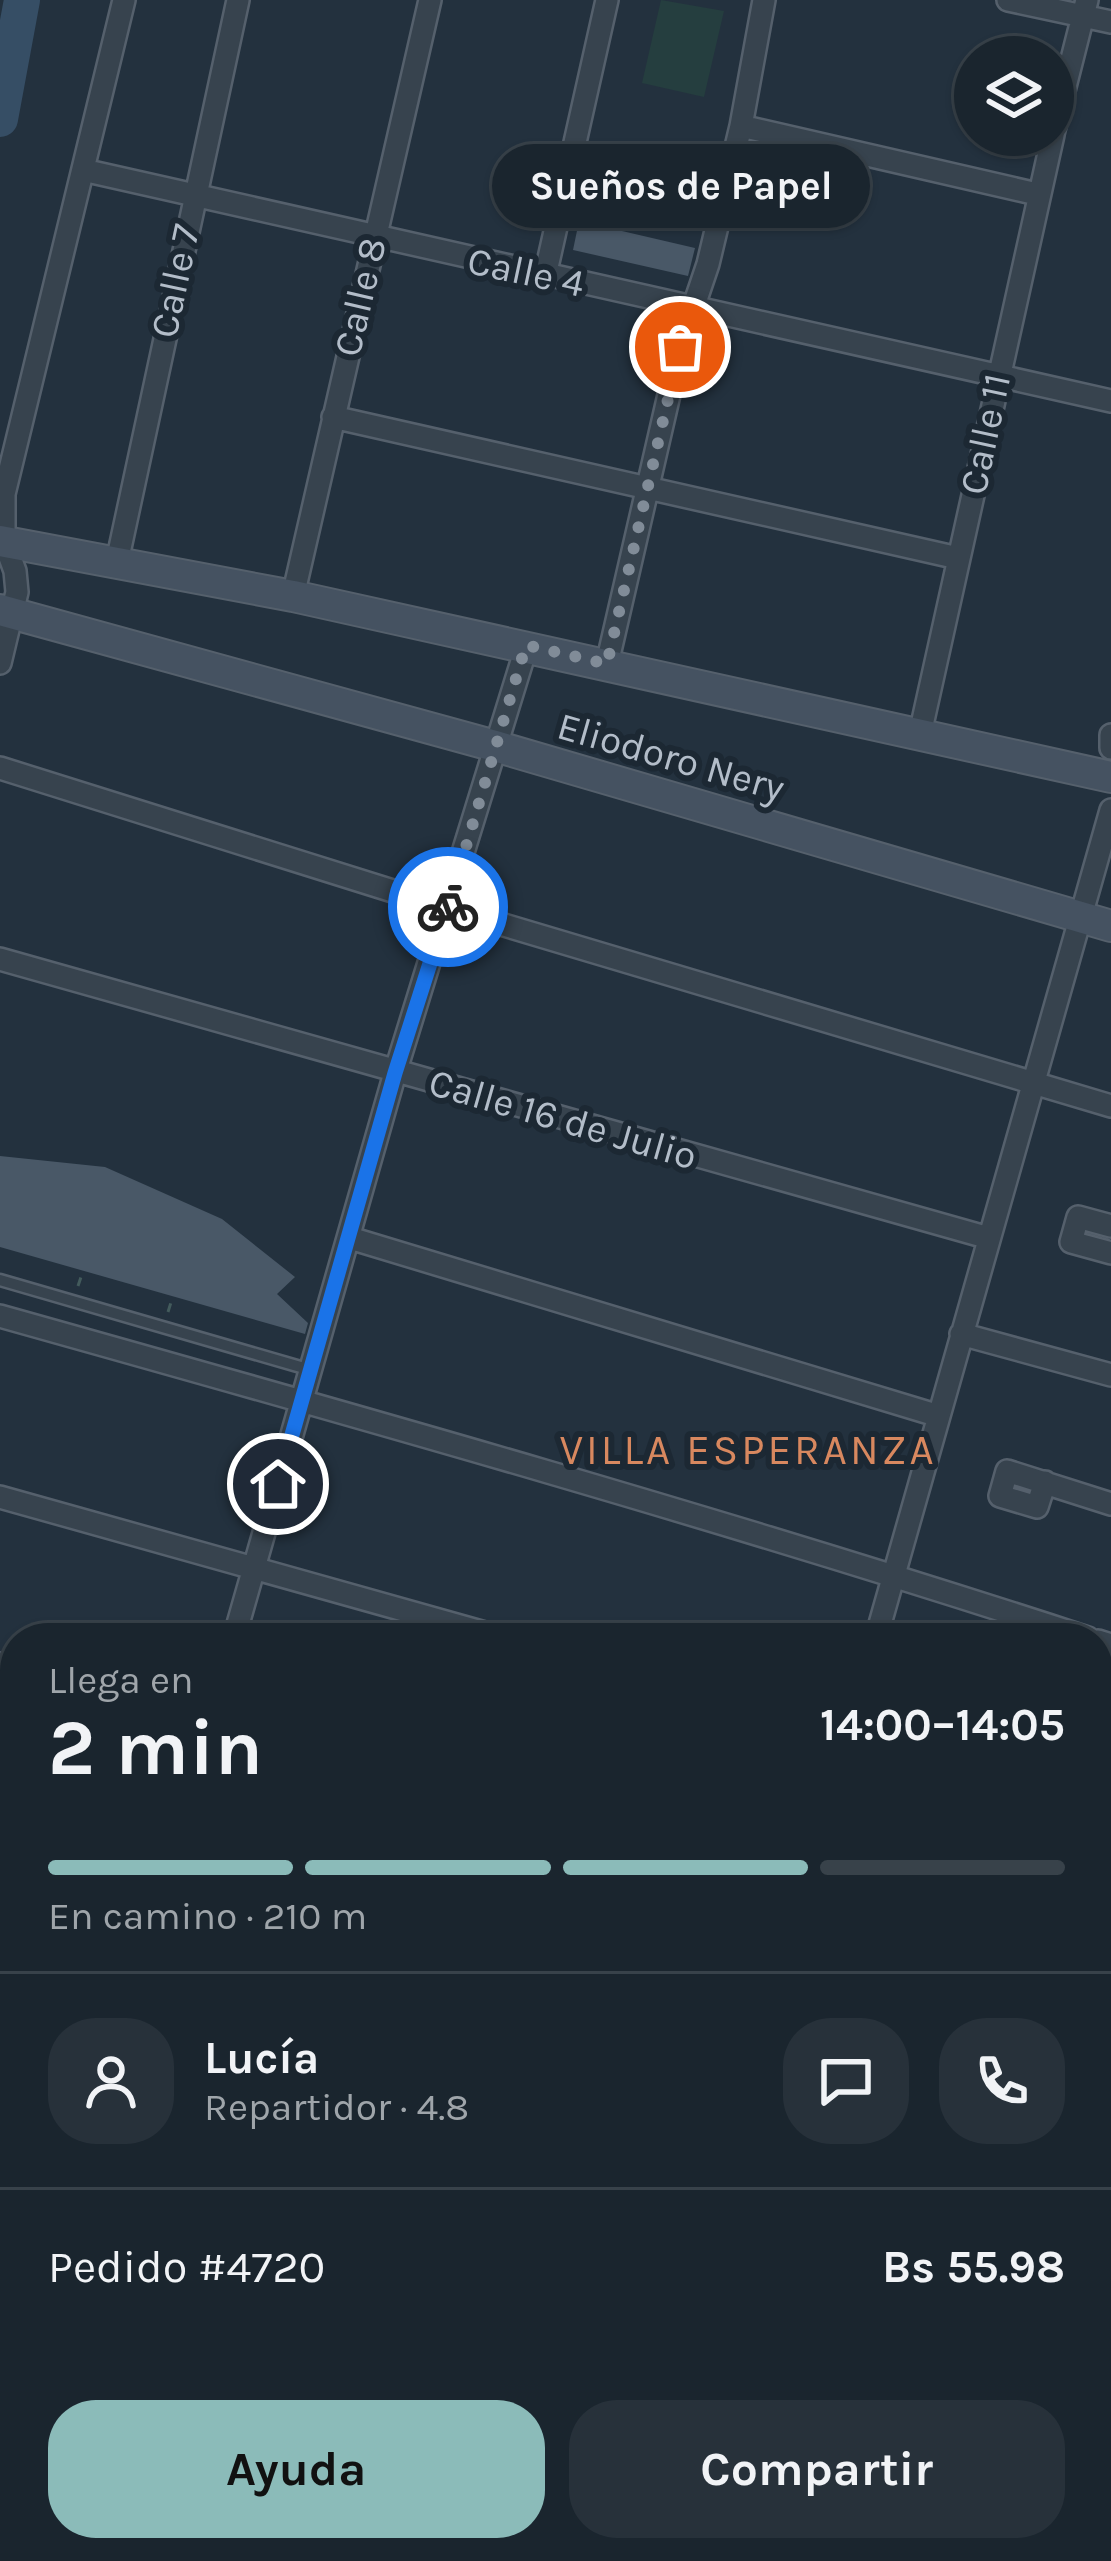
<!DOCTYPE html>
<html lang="es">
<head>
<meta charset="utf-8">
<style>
	:root { --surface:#1a252e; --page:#27313a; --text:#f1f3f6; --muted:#9fa5aa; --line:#38424a; --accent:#8bbbb9 }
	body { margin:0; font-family:Karla,sans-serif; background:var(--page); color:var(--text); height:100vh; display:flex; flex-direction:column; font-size:45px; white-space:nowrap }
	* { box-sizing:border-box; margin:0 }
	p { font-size:39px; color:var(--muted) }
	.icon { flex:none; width:66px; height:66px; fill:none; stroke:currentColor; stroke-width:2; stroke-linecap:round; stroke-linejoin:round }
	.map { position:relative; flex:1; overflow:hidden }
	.drawer { position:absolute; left:0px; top:1623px; width:1113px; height:939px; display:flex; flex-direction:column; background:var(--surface); border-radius:48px 48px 0 0; box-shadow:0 3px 9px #0004,0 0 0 3px var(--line) }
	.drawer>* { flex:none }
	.buttons { position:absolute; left:954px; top:36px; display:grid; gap:24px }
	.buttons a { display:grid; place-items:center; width:120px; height:120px; border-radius:50%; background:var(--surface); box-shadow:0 3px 9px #0004,0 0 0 3px var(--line); font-size:60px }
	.pin { position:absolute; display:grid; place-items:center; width:102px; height:102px; color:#fff; margin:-51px; border:6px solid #fff; border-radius:50%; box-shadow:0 3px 12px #0007 }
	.courier { position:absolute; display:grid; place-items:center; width:120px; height:120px; margin:-60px; border:9px solid #1a73e8; border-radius:50%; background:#fff; color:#222; box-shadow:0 3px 15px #0007 }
	.bubble { position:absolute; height:84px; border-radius:42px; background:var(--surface); box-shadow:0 3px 9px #0004,0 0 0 3px var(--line); font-size:39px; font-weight:700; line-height:84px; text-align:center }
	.summary em { font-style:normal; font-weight:700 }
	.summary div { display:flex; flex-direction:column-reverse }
	.summary { display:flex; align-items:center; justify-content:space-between; height:204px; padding:0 48px }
	h1 { font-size:78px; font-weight:700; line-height:90px }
	.bar { display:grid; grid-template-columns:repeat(4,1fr); gap:18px 12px; align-content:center; height:144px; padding:0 48px }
	.bar i { height:15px; border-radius:9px; background:var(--line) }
	.bar .current { background:var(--accent) }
	.bar p { grid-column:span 4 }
	.line { display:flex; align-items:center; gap:30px; padding:0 48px; border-top:3px solid var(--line) }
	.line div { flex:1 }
	.round { display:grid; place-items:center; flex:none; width:126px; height:126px; border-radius:48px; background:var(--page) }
	.action { display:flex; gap:24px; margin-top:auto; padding:24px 48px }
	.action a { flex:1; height:138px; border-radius:48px; background:var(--accent); color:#111; font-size:48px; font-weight:700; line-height:138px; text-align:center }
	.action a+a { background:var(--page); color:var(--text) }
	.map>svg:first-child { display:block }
	.green { fill:#253e3f }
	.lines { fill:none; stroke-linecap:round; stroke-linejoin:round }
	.river { stroke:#364e65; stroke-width:36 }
	.building { fill:#495867 }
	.lane-casing { stroke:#55606c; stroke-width:15 }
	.street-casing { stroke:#55606c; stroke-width:26 }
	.secondary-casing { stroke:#55606c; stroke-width:34 }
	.highway-casing { stroke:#424d59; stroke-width:44 }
	.path { stroke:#435b5c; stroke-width:3; stroke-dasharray:9 9; stroke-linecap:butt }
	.lane { stroke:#37434e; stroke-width:10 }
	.street { stroke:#37434e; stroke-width:21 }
	.secondary { stroke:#455261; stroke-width:30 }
	.highway { stroke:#746554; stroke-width:39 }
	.done { stroke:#818c98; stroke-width:12; stroke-dasharray:0 21.6 }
	.route { stroke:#1a73e8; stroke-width:15 }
	.labels { text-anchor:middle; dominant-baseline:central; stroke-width:12; stroke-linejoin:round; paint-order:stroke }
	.street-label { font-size:39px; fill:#b3bdc9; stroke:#1c2833 }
	.neighbourhood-label { font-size:42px; letter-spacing:3px; fill:#d8885f; stroke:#1c2833 }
</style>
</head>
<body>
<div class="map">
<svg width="1111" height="2561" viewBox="0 0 1111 2561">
	<rect width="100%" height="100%" fill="#23313e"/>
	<path class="green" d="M661,0L724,11L704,97L642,83Z"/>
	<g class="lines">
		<path class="river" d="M0,119L22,0"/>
	</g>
	<path class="building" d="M579,221L695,248L688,276L573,250Z
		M0,1156L105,1167L222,1219L295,1277L277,1294L308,1323L305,1334L0,1247Z"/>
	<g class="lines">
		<defs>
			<path id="lane" d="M0,1280L311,1370"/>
			<path id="street" d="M1008,0L1111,22
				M741,126L1037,194
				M1053,134L1087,0
				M83,170L1111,401
				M545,276L607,0
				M333,417L958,558
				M117,562L238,0
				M293,596L430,0
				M0,663L17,592L15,571L4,541V494L124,0
				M607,664L680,347L708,264L741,126L764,0
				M920,734L1053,135
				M1111,735V748
				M0,768L447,908L1111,1106
				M0,959L989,1238
				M1111,1226L1078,1217L1071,1242L1111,1253
				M350,1238L939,1416
				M0,1316C364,1418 729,1521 1088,1638
				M961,1334L1111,1375
				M1045,1482L1037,1507L1000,1496L1007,1471L1111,1504
				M0,1497L503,1638
				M234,1638L395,1073L527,645
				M876,1638L1111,810
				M1098,1641L1111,1645
				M0,1664L15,1669
				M1098,1786L1111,1742
				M0,1836L15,1840
				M1098,1900L1111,1904
				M1098,1981L1111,1984
				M0,2006L15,2010
				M1098,2149L1111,2152
				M1098,2320L1111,2324
				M1098,2483L1111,2487
				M20,2547L70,2561
				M738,2547L784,2561
				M211,2561L215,2547
				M575,2561L587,2547"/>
			<path id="secondary" d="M0,541L293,596L1111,777
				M0,610L495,746L1111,926"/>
			<path id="highway" d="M0,2257L15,2263
				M0,2306L15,2311
				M522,2547L553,2561
				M642,2547L673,2561"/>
		</defs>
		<use href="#lane" class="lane-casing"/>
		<use href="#street" class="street-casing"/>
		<use href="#secondary" class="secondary-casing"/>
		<use href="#highway" class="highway-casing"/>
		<path class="path" d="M78,1286L83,1271
			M168,1312L173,1296"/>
		<use href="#lane" class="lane"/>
		<use href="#street" class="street"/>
		<use href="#secondary" class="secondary"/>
		<use href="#highway" class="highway"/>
	</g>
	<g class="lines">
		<path class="done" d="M448,907L526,645L607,664L680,347"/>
		<path class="route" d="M278,1484L395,1073L448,907"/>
	</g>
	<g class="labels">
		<g class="street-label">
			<text transform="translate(526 272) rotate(12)">Calle 4</text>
			<text transform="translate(175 281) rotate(-78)">Calle 7</text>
			<text transform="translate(360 297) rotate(-77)">Calle 8</text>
			<text transform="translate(985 434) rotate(-78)">Calle 11</text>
			<text transform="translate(671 757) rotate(16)">Eliodoro Nery</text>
			<text transform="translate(563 1119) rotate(16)">Calle 16 de Julio</text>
		</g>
		<g class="neighbourhood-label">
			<text x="748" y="1450">VILLA ESPERANZA</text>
		</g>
	</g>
</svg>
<div class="buttons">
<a><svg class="icon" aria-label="layers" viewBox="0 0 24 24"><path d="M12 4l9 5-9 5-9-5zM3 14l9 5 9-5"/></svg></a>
</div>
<div class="pin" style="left:680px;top:347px;background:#ea580c"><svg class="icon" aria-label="bag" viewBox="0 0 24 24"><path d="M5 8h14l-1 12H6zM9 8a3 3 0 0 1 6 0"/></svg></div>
<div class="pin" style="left:278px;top:1484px;background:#1f2937"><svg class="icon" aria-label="home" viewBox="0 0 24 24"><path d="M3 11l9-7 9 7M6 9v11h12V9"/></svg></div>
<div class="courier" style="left:448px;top:907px"><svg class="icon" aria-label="bike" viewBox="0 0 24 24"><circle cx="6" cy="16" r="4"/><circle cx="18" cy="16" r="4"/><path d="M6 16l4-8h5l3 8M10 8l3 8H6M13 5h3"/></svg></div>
<div class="bubble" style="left:492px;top:144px;width:378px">Sueños de Papel</div>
<section class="drawer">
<div class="summary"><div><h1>2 min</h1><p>Llega en</p></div><em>14:00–14:05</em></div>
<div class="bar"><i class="current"></i><i class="current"></i><i class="current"></i><i></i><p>En camino · 210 m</p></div>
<div class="line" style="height:216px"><a class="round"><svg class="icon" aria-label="person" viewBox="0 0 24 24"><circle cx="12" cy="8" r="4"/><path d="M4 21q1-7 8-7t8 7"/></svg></a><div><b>Lucía</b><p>Repartidor · 4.8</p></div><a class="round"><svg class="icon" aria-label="chat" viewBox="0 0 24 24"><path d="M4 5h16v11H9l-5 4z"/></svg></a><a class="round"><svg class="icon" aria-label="phone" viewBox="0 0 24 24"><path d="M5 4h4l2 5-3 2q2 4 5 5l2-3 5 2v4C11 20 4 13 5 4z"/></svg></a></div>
<div class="line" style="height:156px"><div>Pedido #4720</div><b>Bs 55.98</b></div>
<div class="action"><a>Ayuda</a><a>Compartir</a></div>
</section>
</div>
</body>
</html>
